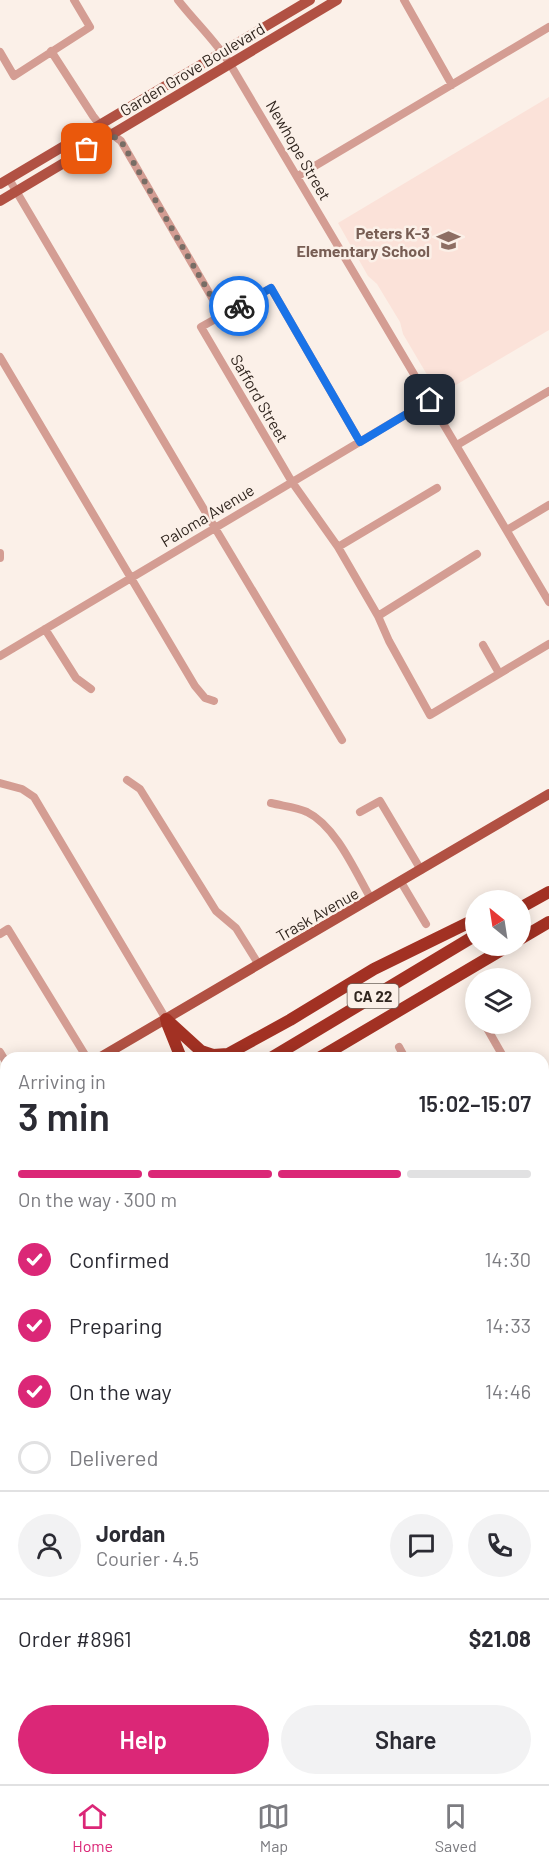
<!DOCTYPE html>
<html lang="en">
<head>
<meta charset="utf-8">
<style>
	:root { --surface:#fff; --page:#f2f2f3; --text:#2b2b33; --muted:#7c7c81; --line:#e1e1e2; --accent:#db2777 }
	body { margin:0; font-family:Barlow,sans-serif; background:var(--page); color:var(--text); height:100vh; display:flex; flex-direction:column; font-size:22px; white-space:nowrap }
	* { box-sizing:border-box; margin:0 }
	p { font-size:20px; color:var(--muted) }
	.icon { flex:none; width:33px; height:33px; fill:none; stroke:currentColor; stroke-width:2; stroke-linecap:round; stroke-linejoin:round }
	.map { position:relative; flex:1; overflow:hidden }
	.panel { position:absolute; left:0px; top:1052px; width:549px; height:734px; display:flex; flex-direction:column; background:var(--surface); border-radius:18px 18px 0 0; box-shadow:0 3px 15px #0003 }
	.panel>* { flex:none }
	.needle { width:39px; rotate:330deg }
	.tools { position:absolute; left:465px; top:890px; display:grid; gap:12px }
	.tools a { display:grid; place-items:center; width:66px; height:66px; border-radius:50%; background:var(--surface); box-shadow:0 3px 15px #0003; font-size:30px }
	.pin { position:absolute; display:grid; place-items:center; width:51px; height:51px; color:#fff; margin:-26px; border-radius:12px; box-shadow:0 3px 9px #0006 }
	.courier { position:absolute; display:grid; place-items:center; width:60px; height:60px; margin:-30px; border:4px solid #1a73e8; border-radius:50%; background:#fff; color:#222; box-shadow:0 2px 8px #0007 }
	.overview em { font-style:normal; font-weight:600 }
	.overview div { display:flex; flex-direction:column-reverse }
	.overview { display:flex; align-items:center; justify-content:space-between; height:102px; padding:0 18px }
	h1 { font-size:39px; font-weight:600; line-height:45px }
	.bar { display:grid; grid-template-columns:repeat(4,1fr); gap:9px 6px; align-content:center; height:72px; padding:0 18px }
	.bar i { height:8px; border-radius:4px; background:var(--line) }
	.bar .selected { background:var(--accent) }
	.bar p { grid-column:span 4 }
	.line { display:flex; align-items:center; gap:15px; padding:0 18px; border-top:2px solid var(--line) }
	.line div { flex:1 }
	.round { display:grid; place-items:center; flex:none; width:63px; height:63px; border-radius:32px; background:var(--page) }
	ol { padding:0 18px; list-style:none }
	li { display:flex; align-items:center; gap:18px; height:66px }
	li p { margin-inline-start:auto }
	li .icon { padding:6px; border-radius:50%; background:var(--accent); color:#fff; stroke-width:4 }
	li:last-child { color:var(--muted) }
	li i { width:33px; height:33px; border:3px solid var(--line); border-radius:50% }
	.button { display:flex; gap:12px; margin-top:auto; padding:12px 18px }
	.button a { flex:1; height:69px; border-radius:36px; background:var(--accent); color:#fff; font-size:24px; font-weight:600; line-height:69px; text-align:center }
	.button a+a { background:var(--page); color:var(--text) }
	.dock { display:flex; justify-content:space-around; align-items:center; height:84px; border-top:2px solid var(--line); background:var(--surface); font-size:16px; color:var(--muted) }
	.dock a { display:grid; justify-items:center; gap:3px }
	.dock .selected { color:var(--accent) }
	.map>svg:first-child { display:block }
	.education { fill:#fbe2d9 }
	.lines { fill:none; stroke-linecap:round; stroke-linejoin:round }
	.minor { stroke:#d49d93; stroke-width:8 }
	.major { stroke:#b15143; stroke-width:10 }
	.highway { stroke:#a23123; stroke-width:12 }
	.done { stroke:#786d65; stroke-width:6; stroke-dasharray:0 10.8 }
	.route { stroke:#1a73e8; stroke-width:8 }
	.labels { text-anchor:middle; dominant-baseline:central; stroke-width:5; stroke-linejoin:round; paint-order:stroke }
	.shield { fill:#fbf0e8; stroke:#6e635b; stroke-width:1.5 }
	.shield-label { font-size:15px; font-weight:bold; fill:#31261f }
	.street-label { font-size:16px; fill:#31261f; stroke:#fbf0e8 }
	.education-label { font-size:16px; font-weight:bold; fill:#785e54; stroke:#fbf0e8; text-anchor:end }
</style>
</head>
<body>
<div class="map">
<svg width="549" height="1784" viewBox="0 0 549 1784">
	<rect width="100%" height="100%" fill="#fbf0e8"/>
	<path class="education" d="M549,97V330L439,395L403,334L400,322L377,284L368,276L338,223Z"/>
	<g class="lines">
		<path class="minor" d="M178,0C195,22 215,40 230,64L549,602
			M404,0L452,85
			M51,51L93,116L100,125L121,141L222,315
			M0,52L14,76L90,27L74,0
			M298,176L549,27
			M9,179L215,528L342,740
			M0,357L195,686L205,698L214,701
			M360,442L271,288L201,327L292,482L338,547L378,616L389,641L430,715L549,644
			M457,445L549,391
			M507,530L549,505
			M338,547L437,488
			M0,553V558
			M378,616L477,554
			M45,629L76,678L91,689
			M483,645L499,673
			M0,656L430,400
			M127,780L140,789L216,911L236,928L259,965
			M0,783L22,789L34,797L166,1019
			M271,803C283,806 296,807 307,812C336,826 356,873 371,899
			M360,812L380,801L421,870
			M401,882L426,924
			M0,934L8,929L87,1058
			M484,1023L504,1058
			M399,1047L405,1058
			M0,1052L6,1062
			M543,1119L549,1115
			M543,1122L549,1133
			M543,1209L549,1206
			M543,1289L549,1299
			M543,1319L549,1315
			M0,1409L6,1420
			M543,1434L549,1430
			M543,1494L549,1490
			M0,1531L6,1528
			M543,1565L549,1575
			M0,1628L6,1624
			M0,1766L6,1762
			M142,1779L145,1784
			M171,1784L180,1779"/>
		<path class="major" d="M0,184L310,0
			M0,201L337,0
			M99,1058L549,794
			M0,1118L6,1115
			M0,1218L6,1229
			M0,1248L6,1259
			M543,1716L549,1713
			M543,1734L549,1730
			M316,1779L319,1784
			M332,1779L335,1784
			M428,1784L437,1779
			M456,1784L465,1779"/>
		<path class="highway" d="M520,908L549,892
			M520,939L549,922
			M166,1019L201,1051L213,1055L228,1054L290,1020L374,969L476,919
			M167,1023L181,1058
			M271,1058L476,935
			M319,1058L510,945
			M0,1197L6,1193
			M0,1218L6,1214
			M0,1242L6,1239
			M0,1321L6,1320"/>
	</g>
	<g class="lines">
		<path class="done" d="M87,149L111,135L121,141L222,315L239,306"/>
		<path class="route" d="M239,306L271,288L360,442L430,400"/>
	</g>
	<defs>
		<symbol id="school-bare" viewBox="-9 -9 18 18"><path d="M0-5L7-2L0 1L-7-2ZM-4 1L0 2.5L4 1V4Q0 6-4 4Z" fill="#8d6e63" stroke="#fbf0e8" stroke-width="2.5" paint-order="stroke"/></symbol>
	</defs>
	<g fill-rule="evenodd">
		<use href="#school-bare" x="432" y="224" width="33" height="33"/>
	</g>
	<g class="labels">
		<rect class="shield" x="347.5" y="984" width="51" height="24" rx="4.5"/>
		<g class="shield-label">
			<text x="373" y="996">CA 22</text>
		</g>
		<g class="street-label">
			<text transform="translate(192 69) rotate(-31)">Garden Grove Boulevard</text>
			<text transform="translate(299 150) rotate(60)">Newhope Street</text>
			<text transform="translate(260 398) rotate(60)">Safford Street</text>
			<text transform="translate(207 515) rotate(-31)">Paloma Avenue</text>
			<text transform="translate(317 914) rotate(-30)">Trask Avenue</text>
		</g>
		<g class="education-label">
			<text x="430" y="232">Peters K-3<tspan x="430" dy="18">Elementary School</tspan></text>
		</g>
	</g>
</svg>
<div class="tools">
<a><svg class="needle" viewBox="-14 -14 28 28"><path d="M0-13l5 13h-10z" fill="#e53935"/><path d="M0 13l5-13h-10z" fill="#7c7c81"/></svg></a>
<a><svg class="icon" aria-label="layers" viewBox="0 0 24 24"><path d="M12 4l9 5-9 5-9-5zM3 14l9 5 9-5"/></svg></a>
</div>
<div class="pin" style="left:87px;top:149px;background:#ea580c"><svg class="icon" aria-label="bag" viewBox="0 0 24 24"><path d="M5 8h14l-1 12H6zM9 8a3 3 0 0 1 6 0"/></svg></div>
<div class="pin" style="left:430px;top:400px;background:#1f2937"><svg class="icon" aria-label="home" viewBox="0 0 24 24"><path d="M3 11l9-7 9 7M6 9v11h12V9"/></svg></div>
<div class="courier" style="left:239px;top:306px"><svg class="icon" aria-label="bike" viewBox="0 0 24 24"><circle cx="6" cy="16" r="4"/><circle cx="18" cy="16" r="4"/><path d="M6 16l4-8h5l3 8M10 8l3 8H6M13 5h3"/></svg></div>
<section class="panel">
<div class="overview"><div><h1>3 min</h1><p>Arriving in</p></div><em>15:02–15:07</em></div>
<div class="bar"><i class="selected"></i><i class="selected"></i><i class="selected"></i><i></i><p>On the way · 300 m</p></div>
<ol>
<li><svg class="icon" aria-label="check" viewBox="0 0 24 24"><path d="M5 12l5 5 9-10"/></svg>Confirmed<p>14:30</p></li>
<li><svg class="icon" aria-label="check" viewBox="0 0 24 24"><path d="M5 12l5 5 9-10"/></svg>Preparing<p>14:33</p></li>
<li><svg class="icon" aria-label="check" viewBox="0 0 24 24"><path d="M5 12l5 5 9-10"/></svg>On the way<p>14:46</p></li>
<li><i></i>Delivered</li>
</ol>
<div class="line" style="height:108px"><a class="round"><svg class="icon" aria-label="person" viewBox="0 0 24 24"><circle cx="12" cy="8" r="4"/><path d="M4 21q1-7 8-7t8 7"/></svg></a><div><b>Jordan</b><p>Courier · 4.5</p></div><a class="round"><svg class="icon" aria-label="chat" viewBox="0 0 24 24"><path d="M4 5h16v11H9l-5 4z"/></svg></a><a class="round"><svg class="icon" aria-label="phone" viewBox="0 0 24 24"><path d="M5 4h4l2 5-3 2q2 4 5 5l2-3 5 2v4C11 20 4 13 5 4z"/></svg></a></div>
<div class="line" style="height:78px"><div>Order #8961</div><b>$21.08</b></div>
<div class="button"><a>Help</a><a>Share</a></div>
</section>
</div>
<nav class="dock">
<a class="selected"><svg class="icon" aria-label="home" viewBox="0 0 24 24"><path d="M3 11l9-7 9 7M6 9v11h12V9"/></svg>Home</a>
<a><svg class="icon" aria-label="map" viewBox="0 0 24 24"><path d="M3 6l6-2 6 2 6-2v14l-6 2-6-2-6 2zM9 4v14M15 6v14"/></svg>Map</a>
<a><svg class="icon" aria-label="saved" viewBox="0 0 24 24"><path d="M7 4h10v16l-5-4-5 4z"/></svg>Saved</a>
</nav>
</body>
</html>
